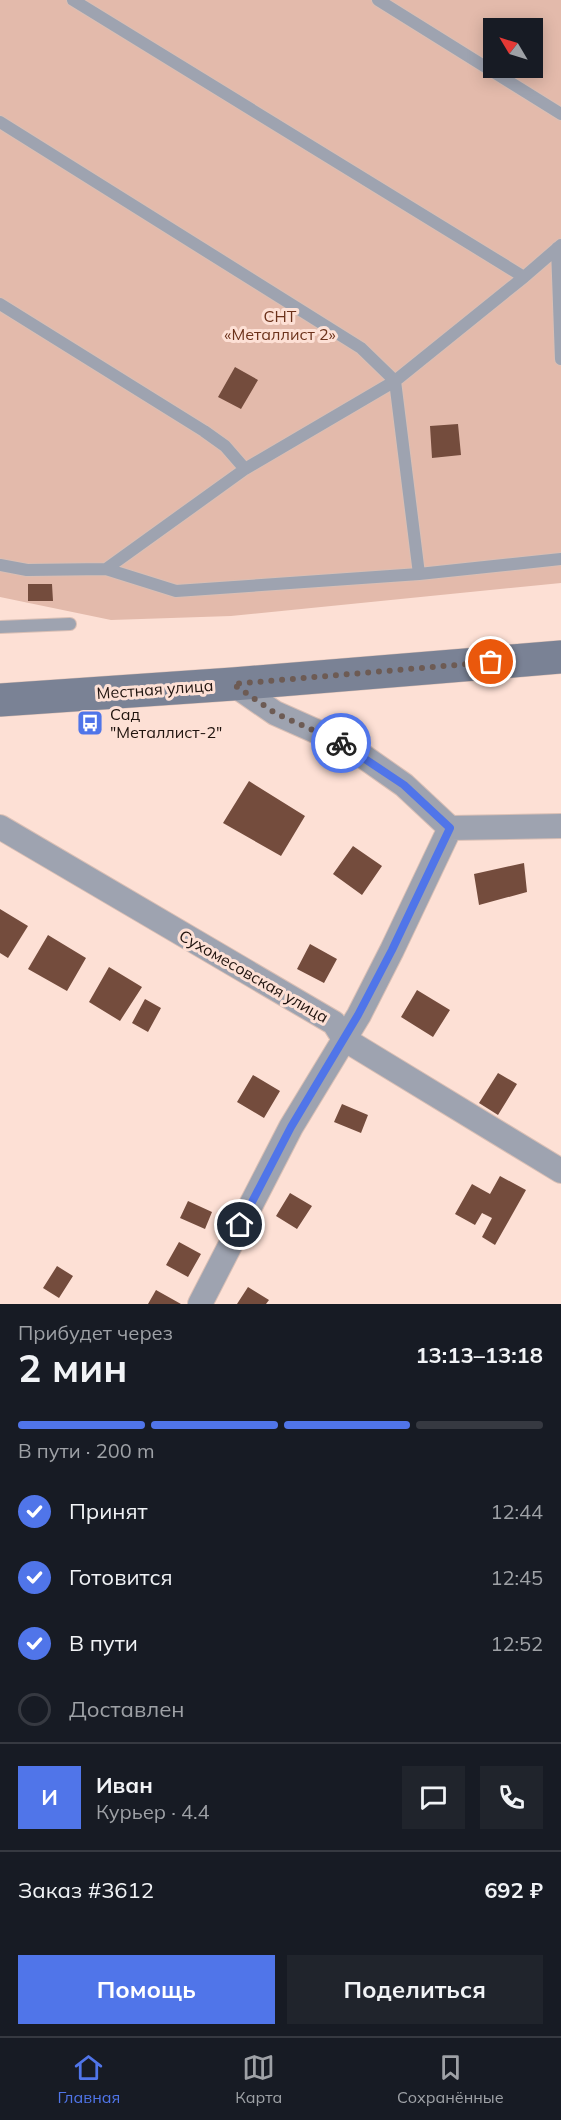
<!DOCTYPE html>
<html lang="ru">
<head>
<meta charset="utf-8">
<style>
	:root { --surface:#171b24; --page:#20242c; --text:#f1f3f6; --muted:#9ea1a6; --line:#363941; --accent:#5075e9 }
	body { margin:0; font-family:Mulish,sans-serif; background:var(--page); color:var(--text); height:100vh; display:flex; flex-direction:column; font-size:22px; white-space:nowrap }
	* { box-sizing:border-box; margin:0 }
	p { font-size:20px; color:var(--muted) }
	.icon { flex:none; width:33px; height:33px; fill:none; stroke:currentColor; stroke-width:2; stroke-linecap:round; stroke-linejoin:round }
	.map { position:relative; height:1304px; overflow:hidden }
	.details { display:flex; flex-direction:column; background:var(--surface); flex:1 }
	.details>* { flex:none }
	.needle { width:39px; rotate:308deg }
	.buttons { position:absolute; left:483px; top:18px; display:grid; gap:12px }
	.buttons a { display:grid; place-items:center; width:60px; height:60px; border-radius:0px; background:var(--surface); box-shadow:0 3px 15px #0003; font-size:30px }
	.pin { position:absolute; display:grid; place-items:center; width:51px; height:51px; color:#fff; margin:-26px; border:3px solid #fff; border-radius:50%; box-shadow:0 2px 6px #0007 }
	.courier { position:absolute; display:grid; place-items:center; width:60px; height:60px; margin:-30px; border:4px solid #5075e9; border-radius:50%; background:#fff; color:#222; box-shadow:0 2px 8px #0007 }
	.head em { font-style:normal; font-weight:700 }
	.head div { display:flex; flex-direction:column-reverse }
	.head { display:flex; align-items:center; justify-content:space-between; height:102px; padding:0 18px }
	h1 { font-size:39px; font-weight:700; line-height:45px }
	.bar { display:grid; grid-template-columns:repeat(4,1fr); gap:9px 6px; align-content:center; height:72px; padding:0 18px }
	.bar i { height:8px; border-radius:4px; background:var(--line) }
	.bar .selected { background:var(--accent) }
	.bar p { grid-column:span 4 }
	.line { display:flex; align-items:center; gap:15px; padding:0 18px; border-top:2px solid var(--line) }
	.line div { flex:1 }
	.round { display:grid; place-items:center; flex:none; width:63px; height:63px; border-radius:0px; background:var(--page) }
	ol { padding:0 18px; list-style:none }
	li { display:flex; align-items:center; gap:18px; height:66px }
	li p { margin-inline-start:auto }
	li .icon { padding:6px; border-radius:50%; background:var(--accent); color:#fff; stroke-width:4 }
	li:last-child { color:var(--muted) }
	li i { width:33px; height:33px; border:3px solid var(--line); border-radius:50% }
	.cta { display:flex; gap:12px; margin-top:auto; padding:12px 18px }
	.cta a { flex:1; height:69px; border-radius:0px; background:var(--accent); color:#fff; font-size:24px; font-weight:700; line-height:69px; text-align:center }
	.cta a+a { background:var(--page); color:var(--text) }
	.tab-bar { display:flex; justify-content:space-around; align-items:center; height:84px; border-top:2px solid var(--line); background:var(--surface); font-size:16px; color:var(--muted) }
	.tab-bar a { display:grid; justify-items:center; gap:3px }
	.tab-bar .selected { color:var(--accent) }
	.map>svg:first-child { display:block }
	.green { fill:#e3baab; fill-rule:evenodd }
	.building { fill:#744c3d }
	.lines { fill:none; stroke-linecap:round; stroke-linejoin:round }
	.service-casing { stroke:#d9bfb5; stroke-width:14 }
	.minor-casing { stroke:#d9bfb5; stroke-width:26 }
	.secondary-casing { stroke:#d9bfb5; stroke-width:34 }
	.service { stroke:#9ea3b0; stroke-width:12 }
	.minor { stroke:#9ea3b0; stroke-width:24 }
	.secondary { stroke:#7a8295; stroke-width:33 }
	.done { stroke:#6d5b54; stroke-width:6; stroke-dasharray:0 10.8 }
	.route { stroke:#5075e9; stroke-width:8 }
	.labels { text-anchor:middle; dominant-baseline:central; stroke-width:6; stroke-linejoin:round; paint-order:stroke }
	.park-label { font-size:16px; fill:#6c321b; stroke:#fde0d5 }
	.street-label { font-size:16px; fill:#1f130e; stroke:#fde0d5 }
	.poi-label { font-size:16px; fill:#1f130e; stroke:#fde0d5; text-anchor:start }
</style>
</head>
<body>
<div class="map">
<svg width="561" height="1304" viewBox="0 0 561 1304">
	<rect width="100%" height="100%" fill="#fde0d5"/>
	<path class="green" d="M0,0H561V583L231,616L111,620L0,597ZM494,28H532V68H494Z"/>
	<path class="building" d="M235,367L258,380L241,409L218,397Z
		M458,424L461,455L432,458L430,426Z
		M28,584H52L53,601H28Z
		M249,781L305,816L281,856L223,823Z
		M353,846L382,866L362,895L333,874Z
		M524,863L527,892L479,905L474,874Z
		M0,909L28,926L8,958L0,953Z
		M48,935L86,958L67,991L28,969Z
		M310,944L337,959L324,983L297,969Z
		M109,967L142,987L120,1021L89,1002Z
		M417,990L450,1010L433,1037L401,1017Z
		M145,999L161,1008L148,1032L132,1023Z
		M498,1073L517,1084L498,1115L479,1103Z
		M253,1075L280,1091L264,1118L237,1102Z
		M342,1104L368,1115L361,1133L334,1122Z
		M500,1176L526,1190L495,1245L482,1237L492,1218L482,1213L475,1225L455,1214L472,1184L490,1194Z
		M290,1193L312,1206L297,1229L276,1216Z
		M188,1201L212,1212L205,1229L180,1218Z
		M179,1242L201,1254L188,1277L166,1265Z
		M57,1266L73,1276L59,1298L43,1288Z
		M248,1287L269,1300L266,1304H237Z
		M156,1290L181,1304H148Z"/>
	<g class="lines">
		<defs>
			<path id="service" d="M73,0L524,277
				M378,0L561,114
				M0,122L361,348L395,381L419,574
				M557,248L561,359
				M0,304L204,431L225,446L245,469
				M0,565L27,570L106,569L245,469L395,381L524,277L561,245
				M106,569L176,591L419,574L561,559
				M0,627L70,624"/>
			<path id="minor" d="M0,827L334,1023L344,1039L561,1171
				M450,828L561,826
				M200,1304L291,1127L359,1015L392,950L450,828L404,785L347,745L275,713L233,684"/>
			<path id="secondary" d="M0,700L233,684L561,657"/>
		</defs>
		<use href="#service" class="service-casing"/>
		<use href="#minor" class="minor-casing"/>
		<use href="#secondary" class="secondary-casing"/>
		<use href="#service" class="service"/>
		<use href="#minor" class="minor"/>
		<use href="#secondary" class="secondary"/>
	</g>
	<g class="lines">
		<path class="done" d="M341,743L275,713L233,684L491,662"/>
		<path class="route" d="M240,1225L291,1127L358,1015L392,950L450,828L404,785L341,743"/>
	</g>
	<defs>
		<symbol id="bus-square" viewBox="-11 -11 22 22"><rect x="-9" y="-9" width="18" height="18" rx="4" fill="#5075e9" stroke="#fde0d5"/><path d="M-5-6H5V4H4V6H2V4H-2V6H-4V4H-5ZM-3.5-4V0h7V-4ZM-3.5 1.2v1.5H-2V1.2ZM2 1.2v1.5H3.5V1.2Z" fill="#fff"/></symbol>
	</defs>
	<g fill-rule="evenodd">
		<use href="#bus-square" x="75" y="708" width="30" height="30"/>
	</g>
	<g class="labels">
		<g class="park-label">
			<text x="280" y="316">СНТ<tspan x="280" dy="18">«Металлист 2»</tspan></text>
		</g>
		<g class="street-label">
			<text transform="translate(155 689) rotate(-4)">Местная улица</text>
			<text transform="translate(254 976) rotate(30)">Сухомесовская улица</text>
		</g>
		<g class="poi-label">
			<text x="110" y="714">Сад<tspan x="110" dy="18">"Металлист-2"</tspan></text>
		</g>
	</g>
</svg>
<div class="buttons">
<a><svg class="needle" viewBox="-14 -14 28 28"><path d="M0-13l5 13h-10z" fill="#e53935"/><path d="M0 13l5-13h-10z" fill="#9ea1a6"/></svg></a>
</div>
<div class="pin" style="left:491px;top:662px;background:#ea580c"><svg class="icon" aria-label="bag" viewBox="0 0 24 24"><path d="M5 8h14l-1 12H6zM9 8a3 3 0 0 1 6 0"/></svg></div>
<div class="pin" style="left:240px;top:1225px;background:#1f2937"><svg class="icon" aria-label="home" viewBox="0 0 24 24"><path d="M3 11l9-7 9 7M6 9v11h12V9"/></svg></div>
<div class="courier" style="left:341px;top:743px"><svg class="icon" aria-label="bike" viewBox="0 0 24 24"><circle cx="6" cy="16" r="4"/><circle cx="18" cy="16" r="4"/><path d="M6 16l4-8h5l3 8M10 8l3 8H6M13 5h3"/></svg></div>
</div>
<section class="details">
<div class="head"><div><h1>2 мин</h1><p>Прибудет через</p></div><em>13:13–13:18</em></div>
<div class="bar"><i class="selected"></i><i class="selected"></i><i class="selected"></i><i></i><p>В пути · 200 m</p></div>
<ol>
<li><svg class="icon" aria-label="check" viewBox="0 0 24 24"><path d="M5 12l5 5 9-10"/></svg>Принят<p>12:44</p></li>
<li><svg class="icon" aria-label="check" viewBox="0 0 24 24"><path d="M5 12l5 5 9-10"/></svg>Готовится<p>12:45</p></li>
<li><svg class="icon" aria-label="check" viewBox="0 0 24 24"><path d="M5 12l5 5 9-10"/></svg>В пути<p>12:52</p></li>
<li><i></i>Доставлен</li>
</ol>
<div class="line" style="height:108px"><b class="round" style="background:var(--accent);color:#fff">И</b><div><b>Иван</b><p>Курьер · 4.4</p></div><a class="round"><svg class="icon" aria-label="chat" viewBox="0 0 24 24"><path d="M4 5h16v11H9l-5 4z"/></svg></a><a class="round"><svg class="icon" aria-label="phone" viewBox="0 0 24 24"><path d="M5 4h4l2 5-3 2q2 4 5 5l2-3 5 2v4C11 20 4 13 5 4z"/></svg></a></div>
<div class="line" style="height:78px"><div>Заказ #3612</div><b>692 ₽</b></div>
<div class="cta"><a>Помощь</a><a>Поделиться</a></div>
</section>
<nav class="tab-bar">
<a class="selected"><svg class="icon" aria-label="home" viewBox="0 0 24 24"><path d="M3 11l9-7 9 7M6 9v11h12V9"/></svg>Главная</a>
<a><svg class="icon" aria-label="map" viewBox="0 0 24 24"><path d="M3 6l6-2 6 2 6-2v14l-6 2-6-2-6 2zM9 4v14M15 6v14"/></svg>Карта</a>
<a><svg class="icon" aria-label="saved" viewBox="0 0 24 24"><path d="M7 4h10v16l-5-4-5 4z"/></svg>Сохранённые</a>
</nav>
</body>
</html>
